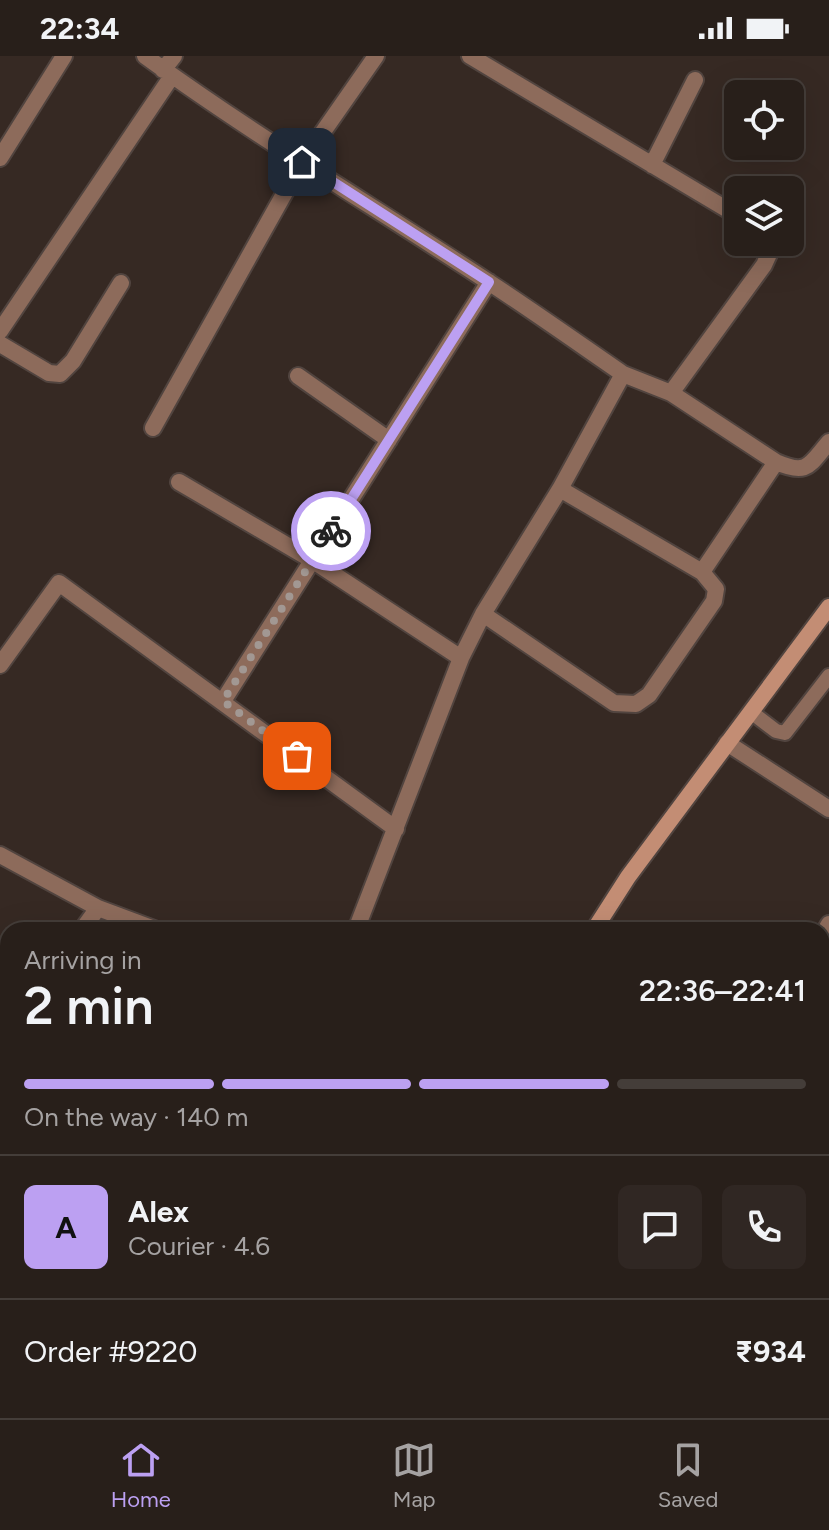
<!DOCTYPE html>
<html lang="en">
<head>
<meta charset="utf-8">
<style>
	:root { --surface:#281f1a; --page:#302723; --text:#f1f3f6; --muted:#a5a2a2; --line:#443d39; --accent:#bca0f2 }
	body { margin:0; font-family:Figtree,sans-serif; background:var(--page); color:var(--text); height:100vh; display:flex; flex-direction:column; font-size:30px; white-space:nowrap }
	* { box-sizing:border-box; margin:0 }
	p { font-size:26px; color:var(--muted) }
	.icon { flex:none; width:44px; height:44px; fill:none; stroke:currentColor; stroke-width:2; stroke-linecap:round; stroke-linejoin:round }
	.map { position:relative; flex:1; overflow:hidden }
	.side { position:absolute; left:0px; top:866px; width:830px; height:496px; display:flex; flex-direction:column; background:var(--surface); border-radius:24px 24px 0 0; box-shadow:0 8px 32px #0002,0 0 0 2px var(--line) }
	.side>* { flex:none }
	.buttons { position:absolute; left:724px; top:24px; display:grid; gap:16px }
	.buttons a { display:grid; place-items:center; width:80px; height:80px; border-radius:12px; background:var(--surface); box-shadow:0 8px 32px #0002,0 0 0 2px var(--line); font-size:40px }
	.pin { position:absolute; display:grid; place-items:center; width:68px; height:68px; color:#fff; margin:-34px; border-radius:16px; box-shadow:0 4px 12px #0006 }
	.courier { position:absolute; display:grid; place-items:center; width:80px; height:80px; margin:-40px; border:6px solid #bca0f2; border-radius:50%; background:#fff; color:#222; box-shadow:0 2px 10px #0007 }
	.head em { font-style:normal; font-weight:600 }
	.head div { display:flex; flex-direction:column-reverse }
	.head { display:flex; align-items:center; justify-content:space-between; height:136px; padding:0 24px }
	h1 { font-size:52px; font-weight:600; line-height:60px }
	.bar { display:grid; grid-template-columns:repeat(4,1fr); gap:12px 8px; align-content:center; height:96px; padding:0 24px }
	.bar i { height:10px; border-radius:6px; background:var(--line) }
	.bar .active { background:var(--accent) }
	.bar p { grid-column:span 4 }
	.line { display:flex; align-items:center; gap:20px; padding:0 24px; border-top:2px solid var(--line) }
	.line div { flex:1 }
	.round { display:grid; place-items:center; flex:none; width:84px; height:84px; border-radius:12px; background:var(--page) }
	.status { display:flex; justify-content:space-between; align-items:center; height:56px; padding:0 40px; background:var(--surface); direction:ltr }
	.status svg { height:22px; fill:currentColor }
	.dock { display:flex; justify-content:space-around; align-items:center; height:112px; border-top:2px solid var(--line); background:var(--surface); font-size:22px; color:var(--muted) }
	.dock a { display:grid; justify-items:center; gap:4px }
	.dock .active { color:var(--accent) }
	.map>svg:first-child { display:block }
	.green { fill:#693216 }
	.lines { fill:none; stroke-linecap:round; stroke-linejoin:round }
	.service-casing { stroke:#51443f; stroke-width:18 }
	.minor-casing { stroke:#51443f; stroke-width:20 }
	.tertiary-casing { stroke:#51443f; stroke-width:20 }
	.secondary-casing { stroke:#51443f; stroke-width:20 }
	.service { stroke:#8d6b5b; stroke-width:14 }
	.minor { stroke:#8d6b5b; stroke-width:16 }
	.tertiary { stroke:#8d6b5b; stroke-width:16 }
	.secondary { stroke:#c38d74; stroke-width:16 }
	.done { stroke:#a29893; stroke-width:8; stroke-dasharray:0 14.4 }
	.route { stroke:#bca0f2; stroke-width:10 }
</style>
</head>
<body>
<div class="status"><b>22:34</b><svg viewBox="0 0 49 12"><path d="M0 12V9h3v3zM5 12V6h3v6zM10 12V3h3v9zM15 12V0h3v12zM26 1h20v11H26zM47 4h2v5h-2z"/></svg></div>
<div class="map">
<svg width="829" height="1362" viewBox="0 0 829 1362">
	<rect width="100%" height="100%" fill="#362923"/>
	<path class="green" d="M568,1354H705L698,1362H571L566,1356Z"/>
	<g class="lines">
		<defs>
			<path id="service" d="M751,656L776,675L785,677L829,620"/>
			<path id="minor" d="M145,0C255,80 373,150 487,225C533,255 578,287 623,318L560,433L483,558L461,602L356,874
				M470,0L738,160
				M163,14L174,0
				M0,102L64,0
				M652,109L695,24
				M0,275L172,20
				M0,288L49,317L60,318L73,305L121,227
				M623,318L671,337L764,209L769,198L770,186
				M298,320L389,384
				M671,337L776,406C808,420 809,409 829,386
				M153,372L302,106L376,0
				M179,426L312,504L461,602
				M702,516L776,406
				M483,558L614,647L636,648L649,639L714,545L716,533L702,516L560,433
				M0,609L59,527L396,773
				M223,645L489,226
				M727,687L829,753
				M0,799L98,852L157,874
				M82,874L98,852
				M822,880L829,868
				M0,993L6,985
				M822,1139L829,1127
				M0,1185L8,1192
				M0,1282L8,1272
				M247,1354L255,1362
				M513,1354L521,1362
				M753,1354L762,1362"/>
			<path id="tertiary" d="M822,1176L829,1181"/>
			<path id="secondary" d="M594,874L628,821L829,551
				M164,1362L171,1354"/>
		</defs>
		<use href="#service" class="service-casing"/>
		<use href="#minor" class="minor-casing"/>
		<use href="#tertiary" class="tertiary-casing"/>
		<use href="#secondary" class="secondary-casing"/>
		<use href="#service" class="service"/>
		<use href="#minor" class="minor"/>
		<use href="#tertiary" class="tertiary"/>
		<use href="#secondary" class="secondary"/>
	</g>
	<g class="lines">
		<path class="done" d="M297,700L223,645L331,475"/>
		<path class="route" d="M302,106L489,226L331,475"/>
	</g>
</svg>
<div class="buttons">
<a><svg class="icon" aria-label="locate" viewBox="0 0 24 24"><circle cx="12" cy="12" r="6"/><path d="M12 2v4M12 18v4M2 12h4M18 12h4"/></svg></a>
<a><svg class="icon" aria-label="layers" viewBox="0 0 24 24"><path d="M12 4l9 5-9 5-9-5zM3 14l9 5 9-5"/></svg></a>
</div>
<div class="pin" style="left:297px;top:700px;background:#ea580c"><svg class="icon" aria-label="bag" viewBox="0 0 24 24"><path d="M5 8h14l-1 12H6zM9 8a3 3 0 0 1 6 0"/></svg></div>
<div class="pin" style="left:302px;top:106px;background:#1f2937"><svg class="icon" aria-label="home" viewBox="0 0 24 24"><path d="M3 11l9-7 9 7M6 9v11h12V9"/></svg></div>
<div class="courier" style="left:331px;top:475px"><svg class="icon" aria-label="bike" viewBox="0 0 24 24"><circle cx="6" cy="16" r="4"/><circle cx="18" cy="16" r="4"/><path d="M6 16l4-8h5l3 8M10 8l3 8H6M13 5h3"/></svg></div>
<section class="side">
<div class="head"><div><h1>2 min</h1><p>Arriving in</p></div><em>22:36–22:41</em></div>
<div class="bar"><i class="active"></i><i class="active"></i><i class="active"></i><i></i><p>On the way · 140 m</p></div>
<div class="line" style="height:144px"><b class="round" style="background:var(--accent);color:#111">A</b><div><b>Alex</b><p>Courier · 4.6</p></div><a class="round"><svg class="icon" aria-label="chat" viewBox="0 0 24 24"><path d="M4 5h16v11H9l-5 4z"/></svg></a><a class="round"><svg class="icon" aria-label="phone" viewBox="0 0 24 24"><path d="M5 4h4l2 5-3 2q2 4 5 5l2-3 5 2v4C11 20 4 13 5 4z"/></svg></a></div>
<div class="line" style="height:104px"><div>Order #9220</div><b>₹934</b></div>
</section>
</div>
<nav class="dock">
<a class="active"><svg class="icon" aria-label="home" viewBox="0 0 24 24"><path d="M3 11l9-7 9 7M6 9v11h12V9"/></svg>Home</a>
<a><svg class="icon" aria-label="map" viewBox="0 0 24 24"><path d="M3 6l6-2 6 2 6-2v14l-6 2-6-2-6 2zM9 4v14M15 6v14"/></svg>Map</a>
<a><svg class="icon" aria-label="saved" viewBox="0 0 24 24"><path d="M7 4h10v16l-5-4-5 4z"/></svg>Saved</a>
</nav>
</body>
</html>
